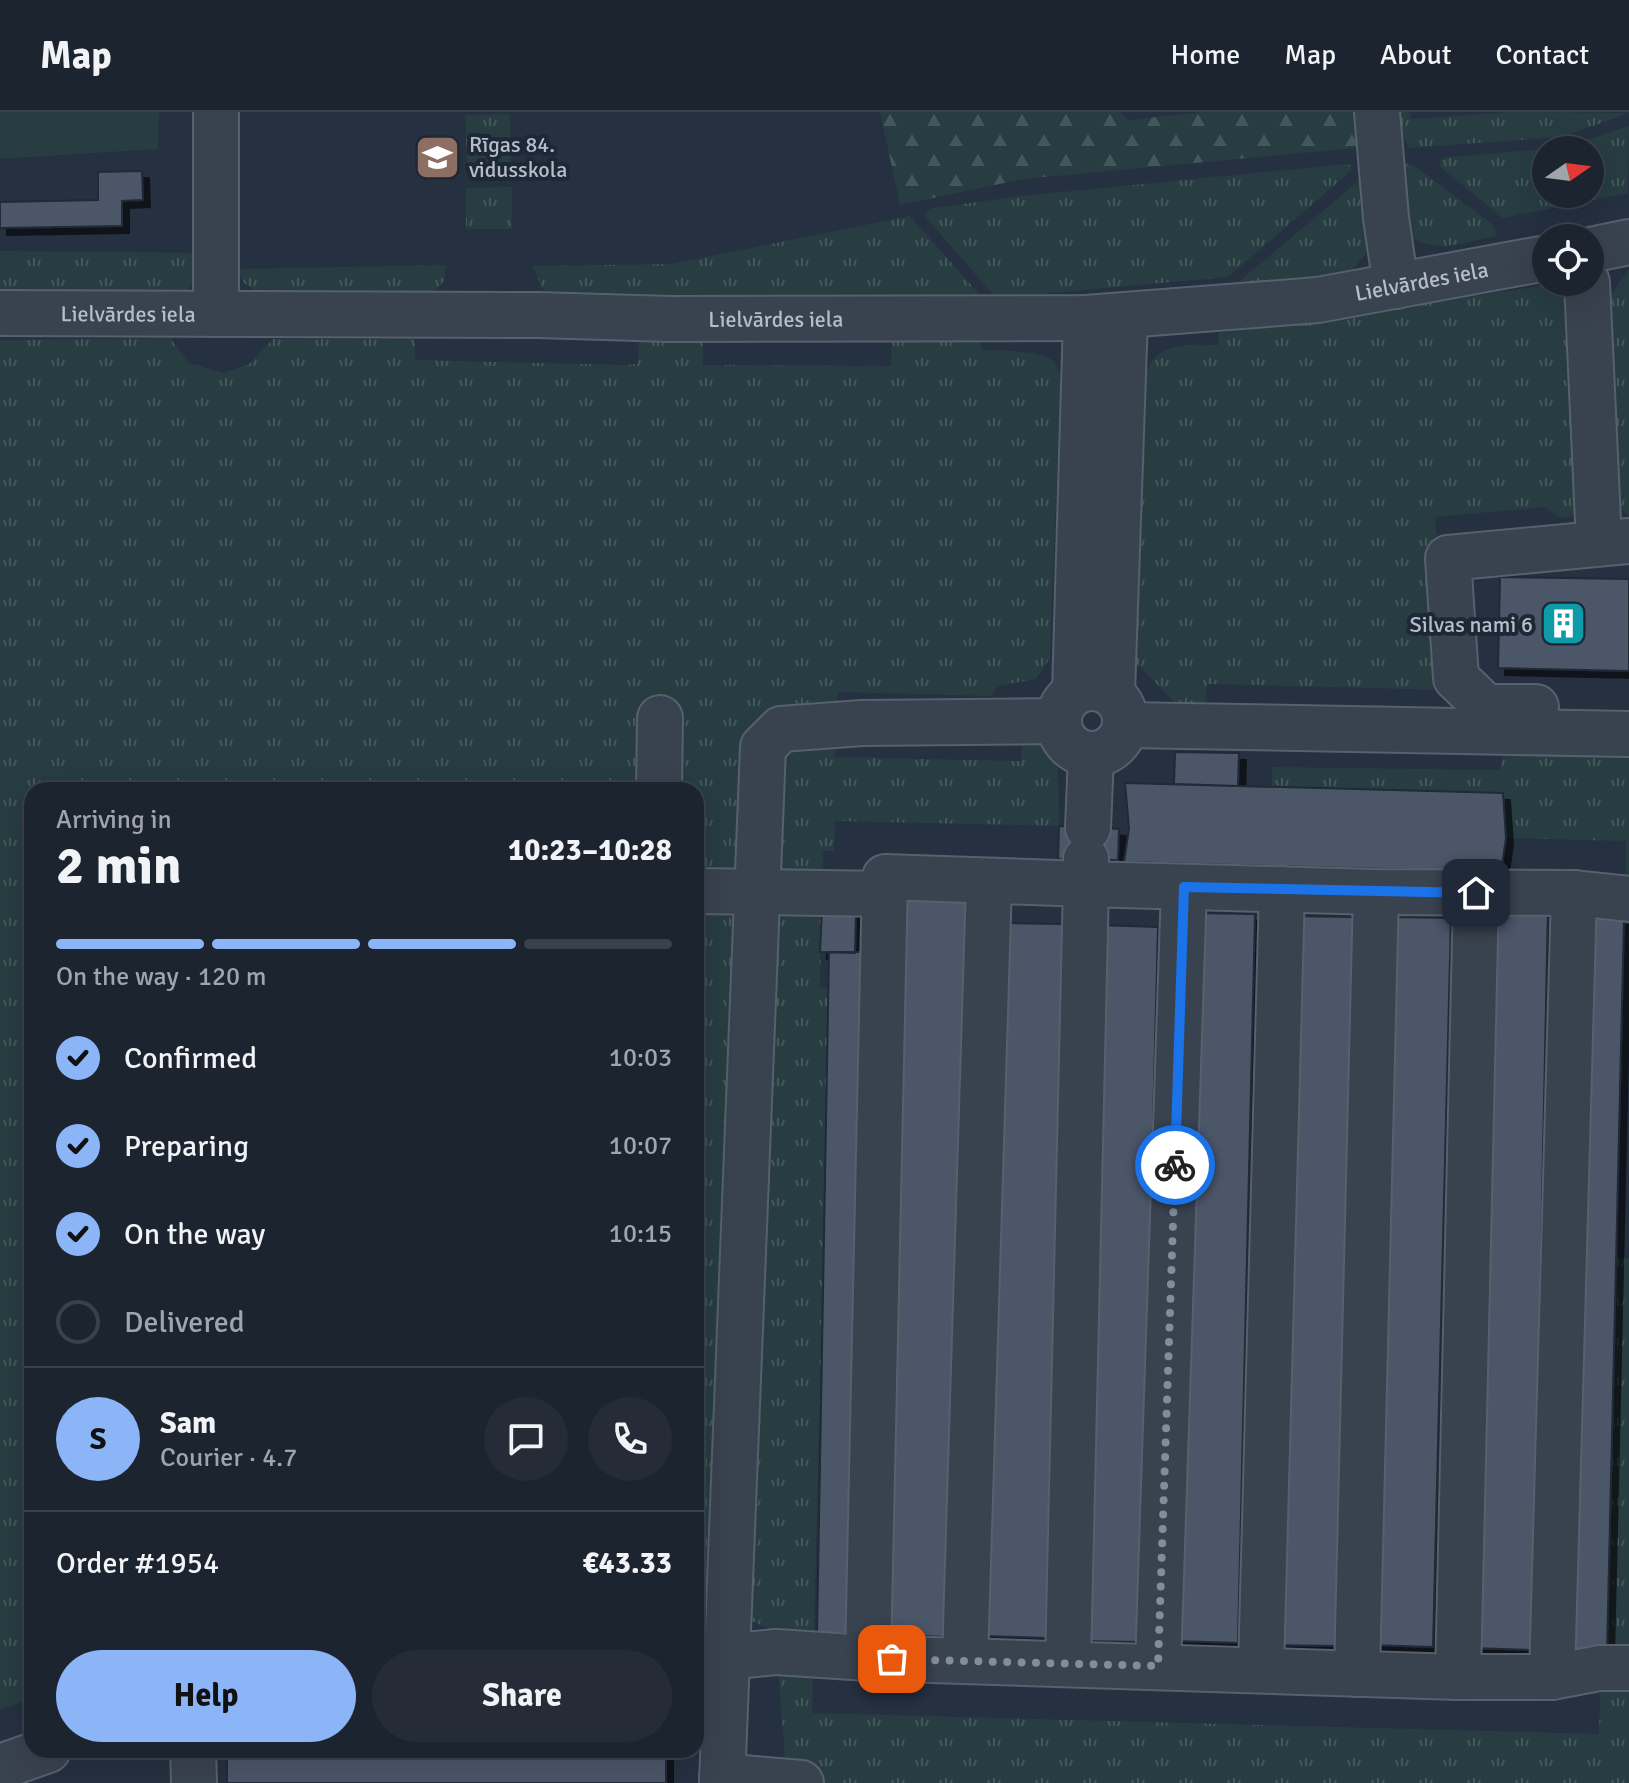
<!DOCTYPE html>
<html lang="en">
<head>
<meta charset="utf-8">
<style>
	:root { --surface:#1c2430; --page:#252c38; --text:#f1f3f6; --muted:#a0a4ab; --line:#3a414c; --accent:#8cb5f8 }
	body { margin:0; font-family:Signika,sans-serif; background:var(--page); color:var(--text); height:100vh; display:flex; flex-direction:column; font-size:30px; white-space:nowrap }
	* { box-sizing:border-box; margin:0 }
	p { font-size:26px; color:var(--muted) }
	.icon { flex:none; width:44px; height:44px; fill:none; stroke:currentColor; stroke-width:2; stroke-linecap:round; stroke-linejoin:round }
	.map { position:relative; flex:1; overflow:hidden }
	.details { position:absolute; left:24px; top:670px; width:680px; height:976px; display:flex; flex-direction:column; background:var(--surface); border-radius:24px; box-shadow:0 8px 32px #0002,0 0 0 2px var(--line) }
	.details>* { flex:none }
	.needle { width:52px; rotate:76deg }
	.fabs { position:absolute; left:1532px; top:24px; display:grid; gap:16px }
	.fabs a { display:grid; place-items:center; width:72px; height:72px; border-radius:50%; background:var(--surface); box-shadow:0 8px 32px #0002,0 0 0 2px var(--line); font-size:40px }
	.pin { position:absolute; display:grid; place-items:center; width:68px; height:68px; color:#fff; margin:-34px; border-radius:16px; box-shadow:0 4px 12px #0006 }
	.courier { position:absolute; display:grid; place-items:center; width:80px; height:80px; margin:-40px; border:6px solid #1a73e8; border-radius:50%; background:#fff; color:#222; box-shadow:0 2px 10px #0007 }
	.headline em { font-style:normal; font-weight:700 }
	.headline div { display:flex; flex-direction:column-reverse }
	.headline { display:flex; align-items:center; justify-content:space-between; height:136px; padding:0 32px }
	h1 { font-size:52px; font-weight:700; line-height:60px }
	.bar { display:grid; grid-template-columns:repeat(4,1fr); gap:12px 8px; align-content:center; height:96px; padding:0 32px }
	.bar i { height:10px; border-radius:6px; background:var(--line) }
	.bar .selected { background:var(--accent) }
	.bar p { grid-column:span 4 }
	.line { display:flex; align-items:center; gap:20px; padding:0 32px; border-top:2px solid var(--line) }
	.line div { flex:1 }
	.round { display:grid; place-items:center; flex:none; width:84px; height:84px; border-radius:42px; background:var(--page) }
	ol { padding:0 32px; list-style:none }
	li { display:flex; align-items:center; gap:24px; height:88px }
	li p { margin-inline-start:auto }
	li .icon { padding:8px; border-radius:50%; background:var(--accent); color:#111; stroke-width:4 }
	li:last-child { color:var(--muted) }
	li i { width:44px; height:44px; border:4px solid var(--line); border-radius:50% }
	.button { display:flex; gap:16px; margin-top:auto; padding:16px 32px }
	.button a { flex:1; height:92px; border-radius:48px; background:var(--accent); color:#111; font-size:32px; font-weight:700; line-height:92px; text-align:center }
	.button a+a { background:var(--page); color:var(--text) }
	header { display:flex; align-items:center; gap:48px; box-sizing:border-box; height:112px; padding:0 40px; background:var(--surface); border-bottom:2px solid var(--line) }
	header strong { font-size:38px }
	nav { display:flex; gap:44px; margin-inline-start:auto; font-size:28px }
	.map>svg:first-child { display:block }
	.grass { fill:url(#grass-tufts); fill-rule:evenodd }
	.forest { fill:url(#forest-firs) }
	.pitch { fill:#273d41 }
	.building { fill:#4b5769; stroke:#202937; stroke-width:2; filter:url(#shadow) }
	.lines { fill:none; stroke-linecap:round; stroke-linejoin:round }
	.minor-casing { stroke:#57606d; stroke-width:48 }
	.minor { stroke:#39424f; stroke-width:44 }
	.done { stroke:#838c9a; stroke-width:8; stroke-dasharray:0 14.4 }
	.route { stroke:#1a73e8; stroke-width:10 }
	.labels { text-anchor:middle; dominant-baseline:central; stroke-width:8; stroke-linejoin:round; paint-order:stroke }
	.poi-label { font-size:22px; fill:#b5bdca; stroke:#1e2735; text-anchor:start }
	.street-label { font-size:22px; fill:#b5bdca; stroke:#1e2735 }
</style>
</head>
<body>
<header>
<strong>Map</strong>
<nav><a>Home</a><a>Map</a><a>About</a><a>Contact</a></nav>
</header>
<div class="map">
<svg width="1629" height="1671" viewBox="0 0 1629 1671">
	<defs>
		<pattern id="grass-tufts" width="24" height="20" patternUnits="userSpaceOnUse" patternTransform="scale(2)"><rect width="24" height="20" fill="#273d41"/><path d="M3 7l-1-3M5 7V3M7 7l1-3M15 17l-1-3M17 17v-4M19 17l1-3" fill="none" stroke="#44575b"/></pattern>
		<pattern id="forest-firs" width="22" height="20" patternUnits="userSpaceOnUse" patternTransform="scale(2)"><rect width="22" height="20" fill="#273d41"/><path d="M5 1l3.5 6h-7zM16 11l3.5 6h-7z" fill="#44575b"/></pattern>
		<filter id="shadow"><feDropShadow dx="7" dy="7" stdDeviation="0" flood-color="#0009"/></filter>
	</defs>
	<rect width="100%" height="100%" fill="#253040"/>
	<path class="grass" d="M1400,0H1409L1411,7L1513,0L1629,1L1562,25L1410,36L1403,26Z
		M510,2L511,50L467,51L465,3Z
		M1629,14L1628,81L1503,106L1439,54L1442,46L1565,35ZM1546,38H1590V82H1546Z
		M1397,50L1413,53L1493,113L1496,124C1465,130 1430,145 1405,120Z
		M1346,52L1351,53V59L1228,165L996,186L924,103L932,96L1022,84Z
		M1368,61L1376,129L1350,161L1235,173Z
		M512,75V117H466V76Z
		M910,104L980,183L548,185L540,172L533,154L672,152Z
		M0,139L216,141L184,183H0Z
		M446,153L444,169L431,184L256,180L244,171L235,157Z
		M1629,157V404L1622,398L1617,383L1608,187Z
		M1546,173L1558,174L1572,193L1578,398L1571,405L1560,406L1545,395L1435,405L1448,578L1207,572L1205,603L1177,593L1135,550L1144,272C1150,228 1184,234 1219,233L1218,221L1321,208Z
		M170,226L189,251L223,261L249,252L273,227H415V248L627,253L638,252L639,228L703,229V253L891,254L892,229L980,230L983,238C1000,239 1042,237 1054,250C1061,258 1060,271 1060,281L1050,546L1036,567L998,574L991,584L838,580L837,593L785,639L835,619V645L1021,649L1023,624L1048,638L1058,657L1059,714L835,709L834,739H823L820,875L830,876L812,1601L1599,1622L1611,1146H1629V1671H787L775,1520L700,1484L696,1465V678H32V1586L0,1598V228Z
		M1505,637L1629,645V800H1625L1626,729L1506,726L1503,681L1272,675V655L1500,658Z"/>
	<path class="forest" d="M880,0H1120L1129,8L1203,0H1355L1356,36L1023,67L900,93Z"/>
	<path class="pitch" d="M0,0H159L158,37L0,47Z"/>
	<path class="building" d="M142,59L143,88L122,89V114L0,116V90L98,88V60Z
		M1500,465L1629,467V559L1498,556Z
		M1175,640L1239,641L1238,674L1174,672Z
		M1125,671L1503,681L1506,726L1501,760L1124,750L1129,716Z
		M1059,714L1119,717L1118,748L1058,747Z
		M903,780L966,782L948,1525L885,1523Z
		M1485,793L1548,794L1533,1538L1470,1536Z
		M822,797L856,799L855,841L820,840Z
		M1192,801L1255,802L1238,1531L1175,1529Z
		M1291,804L1354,805L1336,1534L1273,1533Z
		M1593,804L1624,806L1607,1539L1574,1538Z
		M1388,805L1451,806L1433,1535L1370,1533Z
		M1000,811L1063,812L1046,1526L983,1524Z
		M1095,813L1158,815L1140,1530L1076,1529Z
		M829,840H864L849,1521H817Z
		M227,1638H666V1671H227Z"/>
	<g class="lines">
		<defs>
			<g id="minor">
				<path d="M1377,0L1386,106L1396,174"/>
				<path d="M1590,138L1629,130"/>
				<path d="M1587,170L1599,431"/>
				<path id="s1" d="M0,201L538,203L670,207L1086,206L1318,188L1546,146"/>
				<path d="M216,202V0"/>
				<circle cx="1092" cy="609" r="33"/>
				<path d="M1075,580L1086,206"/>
				<path d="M1112,582L1125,204"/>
				<path d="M1536,595H1486L1456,566L1448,446L1629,429"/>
				<path d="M1126,613L1629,622"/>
				<path d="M659,678L660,606"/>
				<path d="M1088,716L1091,643"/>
				<path d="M696,779L885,782"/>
				<path d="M1574,781L1629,787"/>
				<path d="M700,1540L727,1545L722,1671"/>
				<path d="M868,1546L776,1540L727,1545L763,635L781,617L862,611L1058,609"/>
				<path d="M965,1548L989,771"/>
				<path d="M1068,1551L1086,772L885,765L868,1546L1458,1565H1552L1574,781L1376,780L1086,772V747"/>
				<path d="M1158,1554L1184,775"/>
				<path d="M1261,1558L1282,777"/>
				<path d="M1357,1562L1376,780"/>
				<path d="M1458,1565L1476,781"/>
				<path d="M1552,1565L1600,1556H1629"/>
				<path d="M193,1638L194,1671"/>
				<path d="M0,1655L48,1638"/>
				<path d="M722,1664L801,1671"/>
			</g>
		</defs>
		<use href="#minor" class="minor-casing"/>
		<use href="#minor" class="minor"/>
	</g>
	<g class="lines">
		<path class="done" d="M892,1547L1158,1554L1175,1053"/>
		<path class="route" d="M1175,1053L1184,775L1476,781"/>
	</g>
	<defs>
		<symbol id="school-square" viewBox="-11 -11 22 22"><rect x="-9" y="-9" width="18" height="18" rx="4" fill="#8d6e63" stroke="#1e2735"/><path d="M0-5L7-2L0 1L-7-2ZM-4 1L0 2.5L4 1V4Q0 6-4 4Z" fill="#fff"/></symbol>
		<symbol id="building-square" viewBox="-11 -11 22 22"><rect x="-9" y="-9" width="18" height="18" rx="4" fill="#0f9aa8" stroke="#1e2735"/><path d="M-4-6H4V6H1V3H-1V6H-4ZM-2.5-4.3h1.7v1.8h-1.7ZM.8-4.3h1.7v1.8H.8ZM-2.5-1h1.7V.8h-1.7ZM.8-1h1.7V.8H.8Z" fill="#fff"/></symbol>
	</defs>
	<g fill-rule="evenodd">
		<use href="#school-square" x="412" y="20" width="51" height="51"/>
		<use href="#building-square" x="1538" y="486" width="51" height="51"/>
	</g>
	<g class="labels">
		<g class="poi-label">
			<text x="469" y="32">Rīgas 84.<tspan x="469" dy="25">vidusskola</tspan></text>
			<text x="1533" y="512" text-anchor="end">Silvas nami 6</text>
		</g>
		<g class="street-label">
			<text stroke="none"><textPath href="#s1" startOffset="1424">Lielvārdes iela</textPath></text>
			<text stroke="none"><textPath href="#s1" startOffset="128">Lielvārdes iela</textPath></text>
			<text stroke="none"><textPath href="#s1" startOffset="776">Lielvārdes iela</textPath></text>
		</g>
	</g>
</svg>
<div class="fabs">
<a><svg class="needle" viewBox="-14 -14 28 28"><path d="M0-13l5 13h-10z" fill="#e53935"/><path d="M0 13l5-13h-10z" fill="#a0a4ab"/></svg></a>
<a><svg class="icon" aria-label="locate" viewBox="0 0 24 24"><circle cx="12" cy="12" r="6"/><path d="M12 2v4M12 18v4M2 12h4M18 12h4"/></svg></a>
</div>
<div class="pin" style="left:892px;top:1547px;background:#ea580c"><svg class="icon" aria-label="bag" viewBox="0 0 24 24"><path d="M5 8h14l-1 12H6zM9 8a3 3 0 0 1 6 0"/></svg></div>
<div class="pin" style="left:1476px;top:781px;background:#1f2937"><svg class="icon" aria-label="home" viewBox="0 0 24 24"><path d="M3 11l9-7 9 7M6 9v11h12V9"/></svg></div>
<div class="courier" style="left:1175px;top:1053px"><svg class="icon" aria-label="bike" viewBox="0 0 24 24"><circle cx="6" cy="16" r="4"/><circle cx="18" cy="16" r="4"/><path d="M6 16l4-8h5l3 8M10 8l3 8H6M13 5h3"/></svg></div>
<section class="details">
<div class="headline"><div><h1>2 min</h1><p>Arriving in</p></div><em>10:23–10:28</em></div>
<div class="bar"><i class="selected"></i><i class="selected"></i><i class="selected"></i><i></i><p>On the way · 120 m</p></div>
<ol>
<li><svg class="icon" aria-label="check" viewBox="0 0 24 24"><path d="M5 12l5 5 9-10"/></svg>Confirmed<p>10:03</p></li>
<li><svg class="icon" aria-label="check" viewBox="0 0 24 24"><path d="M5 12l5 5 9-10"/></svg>Preparing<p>10:07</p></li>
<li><svg class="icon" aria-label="check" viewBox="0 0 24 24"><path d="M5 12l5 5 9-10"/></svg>On the way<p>10:15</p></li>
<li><i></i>Delivered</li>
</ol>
<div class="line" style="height:144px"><b class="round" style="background:var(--accent);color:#111">S</b><div><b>Sam</b><p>Courier · 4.7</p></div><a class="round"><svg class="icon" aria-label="chat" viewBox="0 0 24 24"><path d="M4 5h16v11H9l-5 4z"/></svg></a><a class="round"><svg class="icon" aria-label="phone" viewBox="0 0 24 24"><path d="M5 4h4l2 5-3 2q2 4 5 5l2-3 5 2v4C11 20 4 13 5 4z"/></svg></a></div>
<div class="line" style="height:104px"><div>Order #1954</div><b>€43.33</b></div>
<div class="button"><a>Help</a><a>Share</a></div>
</section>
</div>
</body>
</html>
